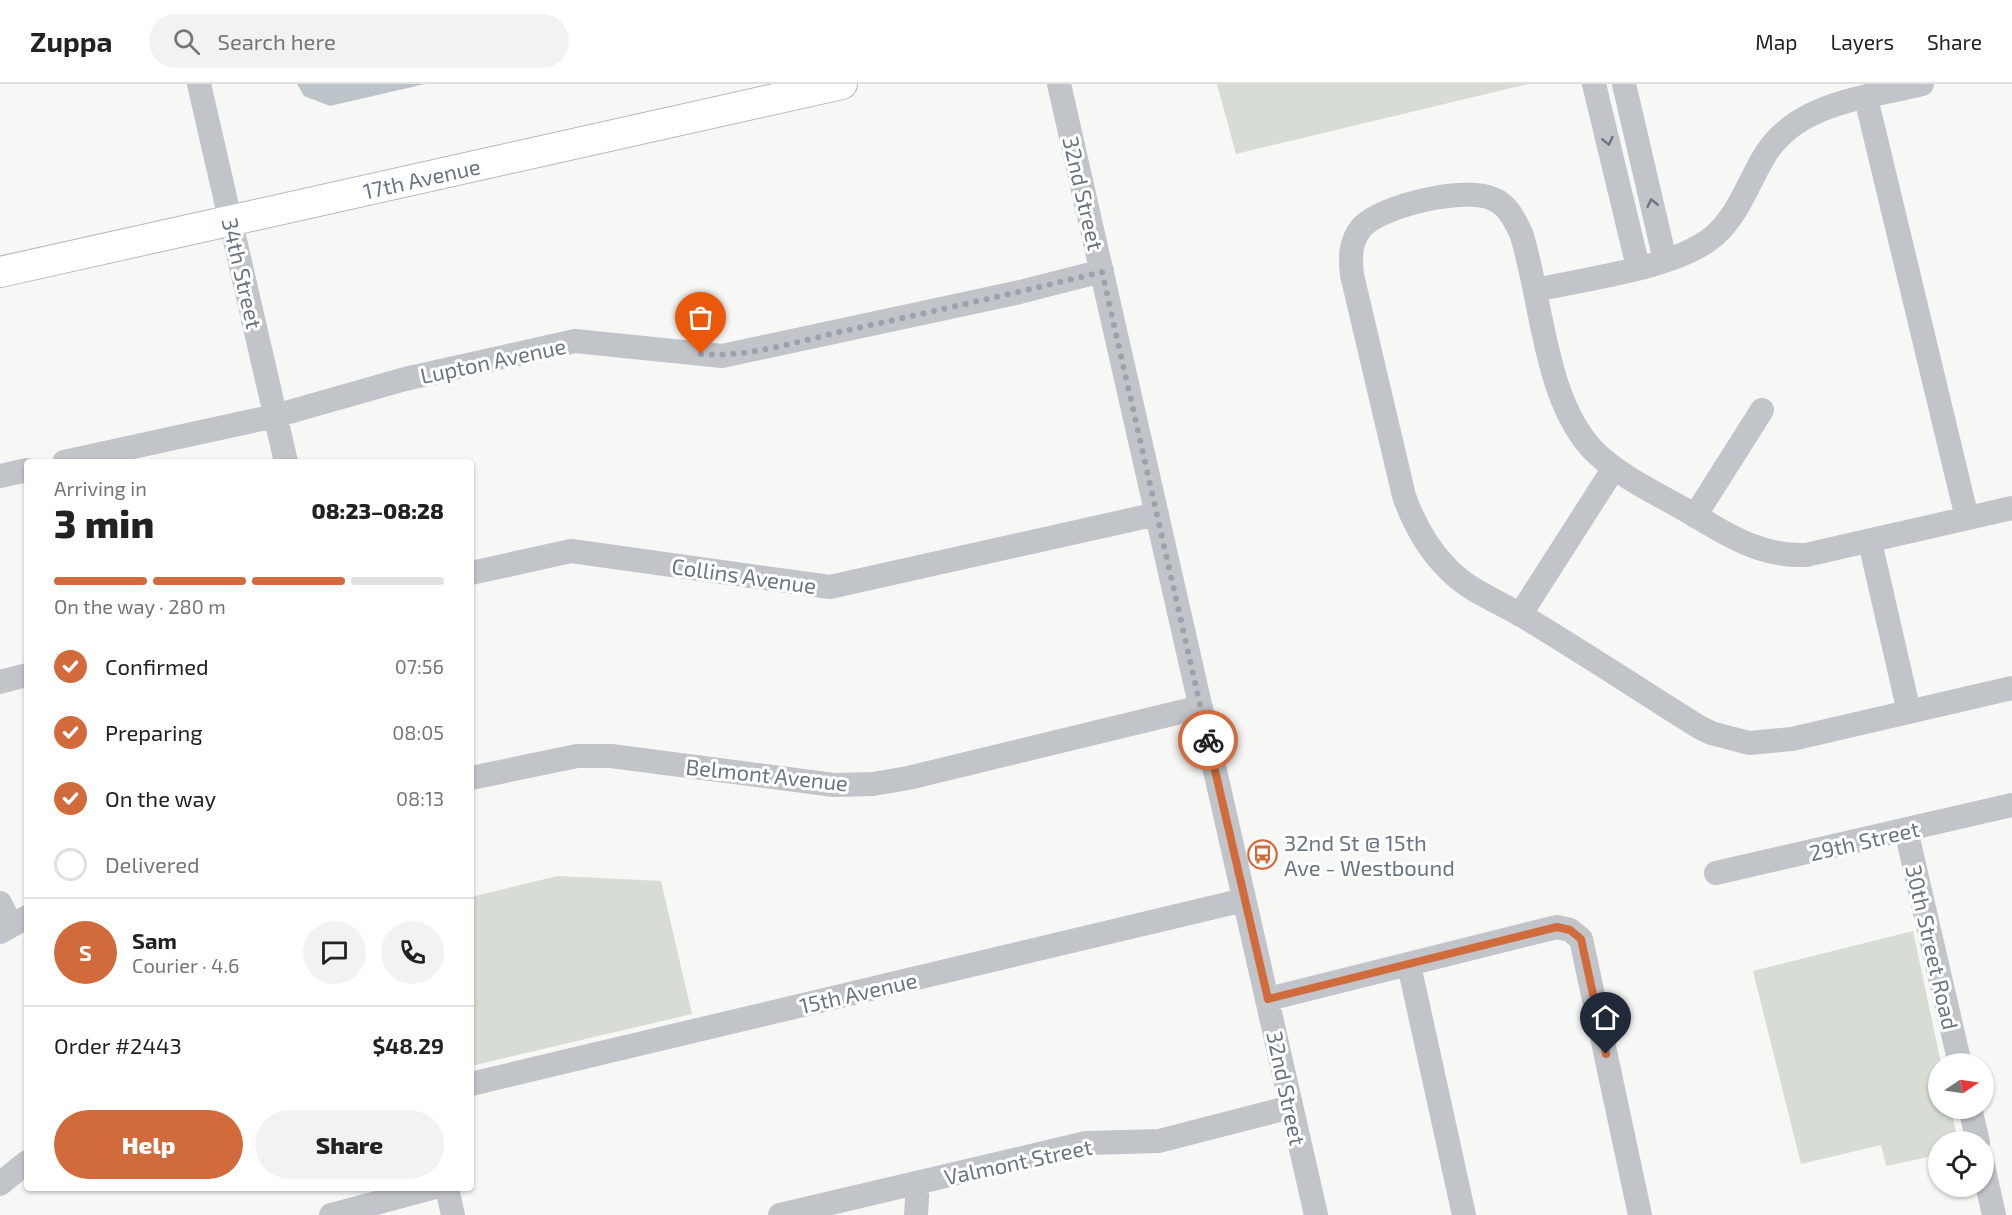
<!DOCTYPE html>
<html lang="en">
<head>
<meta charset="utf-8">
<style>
	:root { --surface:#fff; --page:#f2f2f2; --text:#222; --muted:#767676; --line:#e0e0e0; --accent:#d16b3b }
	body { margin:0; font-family:"Exo 2",sans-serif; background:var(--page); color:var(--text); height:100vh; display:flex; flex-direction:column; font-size:22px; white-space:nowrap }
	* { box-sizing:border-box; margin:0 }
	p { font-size:20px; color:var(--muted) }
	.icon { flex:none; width:33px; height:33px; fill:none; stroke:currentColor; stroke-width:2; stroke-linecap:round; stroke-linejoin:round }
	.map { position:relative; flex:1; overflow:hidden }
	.sheet { position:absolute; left:24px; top:375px; width:450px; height:732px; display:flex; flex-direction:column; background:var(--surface); border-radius:6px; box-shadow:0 2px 4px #0004 }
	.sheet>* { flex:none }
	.needle { width:39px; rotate:77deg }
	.tools { position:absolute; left:1928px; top:969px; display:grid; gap:12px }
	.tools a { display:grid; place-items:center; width:66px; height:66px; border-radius:50%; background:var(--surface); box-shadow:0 2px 4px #0004; font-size:30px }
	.pin { position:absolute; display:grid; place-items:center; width:51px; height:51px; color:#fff; margin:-62px -26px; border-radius:50% 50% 50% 0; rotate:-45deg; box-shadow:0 0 6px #0007 }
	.pin .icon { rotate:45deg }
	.courier { position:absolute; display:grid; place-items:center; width:60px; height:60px; margin:-30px; border:4px solid #d16b3b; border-radius:50%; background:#fff; color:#222; box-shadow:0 2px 8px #0007 }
	.headline em { font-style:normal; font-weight:800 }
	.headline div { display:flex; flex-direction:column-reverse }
	.headline { display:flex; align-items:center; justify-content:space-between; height:102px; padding:0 30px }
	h1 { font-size:39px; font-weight:800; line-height:45px }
	.bar { display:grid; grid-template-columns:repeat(4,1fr); gap:9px 6px; align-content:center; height:72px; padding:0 30px }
	.bar i { height:8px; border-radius:4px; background:var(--line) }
	.bar .selected { background:var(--accent) }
	.bar p { grid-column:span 4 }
	.line { display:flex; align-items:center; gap:15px; padding:0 30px; border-top:2px solid var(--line) }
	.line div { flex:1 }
	.round { display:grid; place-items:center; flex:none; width:63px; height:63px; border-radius:32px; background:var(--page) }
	ol { padding:0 30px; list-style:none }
	li { display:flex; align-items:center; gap:18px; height:66px }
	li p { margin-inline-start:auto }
	li .icon { padding:6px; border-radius:50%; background:var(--accent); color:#fff; stroke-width:4 }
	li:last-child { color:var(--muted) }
	li i { width:33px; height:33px; border:3px solid var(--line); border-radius:50% }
	.cta { display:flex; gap:12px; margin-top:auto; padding:12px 30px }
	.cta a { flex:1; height:69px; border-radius:36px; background:var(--accent); color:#fff; font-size:24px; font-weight:800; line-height:69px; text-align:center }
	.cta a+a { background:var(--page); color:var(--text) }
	header { display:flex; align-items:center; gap:36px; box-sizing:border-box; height:84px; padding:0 30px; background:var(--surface); border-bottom:2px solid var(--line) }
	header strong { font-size:28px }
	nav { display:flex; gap:33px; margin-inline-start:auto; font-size:21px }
	.search { width:420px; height:54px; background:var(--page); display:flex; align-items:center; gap:15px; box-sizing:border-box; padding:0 21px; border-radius:33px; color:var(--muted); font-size:22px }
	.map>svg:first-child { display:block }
	.green { fill:#d7dcd4 }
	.water { fill:#bcc4ca }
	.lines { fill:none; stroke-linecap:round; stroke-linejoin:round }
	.major-casing { stroke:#b5b8bc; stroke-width:32 }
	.minor { stroke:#c1c4c8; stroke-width:24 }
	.major { stroke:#fff; stroke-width:30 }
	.oneway { stroke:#6a7583 }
	.done { stroke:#9ba2ab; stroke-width:6; stroke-dasharray:0 10.8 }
	.route { stroke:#d16b3b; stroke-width:8 }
	.labels { text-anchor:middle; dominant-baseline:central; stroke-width:6; stroke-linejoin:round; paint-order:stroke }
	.street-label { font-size:22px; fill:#6a7583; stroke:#fff }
	.poi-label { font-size:22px; fill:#6a7583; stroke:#fff; text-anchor:start }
</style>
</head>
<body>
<header>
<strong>Zuppa</strong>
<div class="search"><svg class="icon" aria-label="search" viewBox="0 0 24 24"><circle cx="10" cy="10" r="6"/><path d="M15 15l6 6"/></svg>Search here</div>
<nav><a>Map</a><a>Layers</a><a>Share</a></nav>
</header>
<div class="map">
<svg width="2012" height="1131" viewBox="0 0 2012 1131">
	<rect width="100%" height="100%" fill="#f7f7f5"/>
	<path class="green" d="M1217,0H1528L1236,70Z
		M558,792L661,797L692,930L471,982V813Z
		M1913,847L1941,979L1938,980V1024L1951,1025L1958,1057L1938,1058V1071L1886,1082L1881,1061L1801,1080L1753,887Z"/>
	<path class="water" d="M297,0H425L330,22L304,12Z"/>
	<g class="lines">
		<defs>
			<g id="major">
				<path id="s1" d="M0,188L842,0"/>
			</g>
		</defs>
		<use href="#major" class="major-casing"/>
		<path class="minor" d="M199,0L286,378
			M1059,0L1316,1131
			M1594,0L1638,183
			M1624,0L1665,176
			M1866,14L1967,434
			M1535,206C1584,195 1677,184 1714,152C1739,130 1748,99 1765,71C1798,18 1866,14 1922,0
			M64,378L275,332L405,295L575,257L722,272L1020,208L1102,187
			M0,392L27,386
			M2012,424L1806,471C1761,473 1727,451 1689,428C1658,410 1623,394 1597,370C1544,319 1543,218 1521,149C1514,135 1508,121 1493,115C1466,102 1383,121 1362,143C1350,157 1350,173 1352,191L1404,412C1414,440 1427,464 1448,485C1468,506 1497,517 1521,531C1581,567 1640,606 1699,643L1711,649L1749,659L1792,655L2012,604
			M1695,432L1762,326
			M1870,458L1909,628
			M471,489L571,467L830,503L1157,430
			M1520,531L1614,384
			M0,598L27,591
			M471,694L577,672H611L834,701L873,700L908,694L1201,623
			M1906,746L1960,980
			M1716,789L2012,721
			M0,819L11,841
			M0,848L27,833
			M1409,881L1464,1131
			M1268,915L1557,843L1570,846L1581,855L1640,1131
			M471,1000L1244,816
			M1970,1024L1978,1058
			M1983,1082L1994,1131
			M0,1100L27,1078
			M447,1104L453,1131
			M331,1131L432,1104
			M780,1131L1086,1059L1159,1057L1291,1023
			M916,1131L918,1100"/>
		<use href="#major" class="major"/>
	</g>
	<defs><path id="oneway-chevron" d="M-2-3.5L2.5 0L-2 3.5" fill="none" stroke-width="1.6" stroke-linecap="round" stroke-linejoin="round" transform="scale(1.5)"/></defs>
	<g class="oneway">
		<use href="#oneway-chevron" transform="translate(1608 57) rotate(77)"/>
		<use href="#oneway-chevron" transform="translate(1652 119) rotate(-103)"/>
	</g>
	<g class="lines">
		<path class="done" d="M701,270C748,274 799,257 844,247C930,228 1016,209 1102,188L1208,656"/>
		<path class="route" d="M1208,656L1268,915L1557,843L1570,846L1581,855L1606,970"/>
	</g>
	<defs>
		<symbol id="bus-ring" viewBox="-11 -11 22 22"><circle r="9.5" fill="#fff" stroke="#d16b3b" stroke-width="1.5"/><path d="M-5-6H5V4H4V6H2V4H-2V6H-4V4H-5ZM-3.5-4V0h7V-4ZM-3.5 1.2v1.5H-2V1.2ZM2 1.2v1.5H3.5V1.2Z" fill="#d16b3b"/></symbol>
	</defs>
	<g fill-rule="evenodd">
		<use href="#bus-ring" x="1246" y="754" width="33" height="33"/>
	</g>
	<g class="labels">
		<g class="street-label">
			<text stroke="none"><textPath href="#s1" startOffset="432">17th Avenue</textPath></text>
			<text transform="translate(1084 109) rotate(77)">32nd Street</text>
			<text transform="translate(243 189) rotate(77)">34th Street</text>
			<text transform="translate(493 276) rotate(-12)">Lupton Avenue</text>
			<text transform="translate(744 491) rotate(8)">Collins Avenue</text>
			<text transform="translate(767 690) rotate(6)">Belmont Avenue</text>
			<text transform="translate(1864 756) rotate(-13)">29th Street</text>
			<text transform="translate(1933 863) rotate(77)">30th Street Road</text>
			<text transform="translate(858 908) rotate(-13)">15th Avenue</text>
			<text transform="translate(1287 1004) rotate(78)">32nd Street</text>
			<text transform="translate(1018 1077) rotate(-12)">Valmont Street</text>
		</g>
		<g class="poi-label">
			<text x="1284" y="758">32nd St @ 15th<tspan x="1284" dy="25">Ave - Westbound</tspan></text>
		</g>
	</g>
</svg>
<div class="tools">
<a><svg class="needle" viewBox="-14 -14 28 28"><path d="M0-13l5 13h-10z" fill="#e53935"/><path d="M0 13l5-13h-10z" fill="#767676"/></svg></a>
<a><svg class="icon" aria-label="locate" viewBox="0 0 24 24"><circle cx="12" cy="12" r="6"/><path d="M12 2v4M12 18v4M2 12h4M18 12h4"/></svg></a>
</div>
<div class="pin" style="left:701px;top:270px;background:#ea580c"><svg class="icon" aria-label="bag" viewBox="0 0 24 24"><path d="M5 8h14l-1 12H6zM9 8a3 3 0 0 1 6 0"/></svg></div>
<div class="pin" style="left:1606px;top:970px;background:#1f2937"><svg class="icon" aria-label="home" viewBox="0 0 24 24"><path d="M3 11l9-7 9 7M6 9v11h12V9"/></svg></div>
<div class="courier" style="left:1208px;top:656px"><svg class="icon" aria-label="bike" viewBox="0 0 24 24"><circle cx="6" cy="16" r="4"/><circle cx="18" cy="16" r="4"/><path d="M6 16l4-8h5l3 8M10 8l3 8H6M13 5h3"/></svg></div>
<section class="sheet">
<div class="headline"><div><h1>3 min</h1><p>Arriving in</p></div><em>08:23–08:28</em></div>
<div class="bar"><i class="selected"></i><i class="selected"></i><i class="selected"></i><i></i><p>On the way · 280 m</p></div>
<ol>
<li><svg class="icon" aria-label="check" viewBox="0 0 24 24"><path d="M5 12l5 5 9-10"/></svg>Confirmed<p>07:56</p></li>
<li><svg class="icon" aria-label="check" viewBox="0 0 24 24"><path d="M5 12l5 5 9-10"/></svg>Preparing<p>08:05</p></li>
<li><svg class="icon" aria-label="check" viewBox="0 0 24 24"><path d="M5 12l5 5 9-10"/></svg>On the way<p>08:13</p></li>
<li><i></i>Delivered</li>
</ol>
<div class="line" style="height:108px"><b class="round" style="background:var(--accent);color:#fff">S</b><div><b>Sam</b><p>Courier · 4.6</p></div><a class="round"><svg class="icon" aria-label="chat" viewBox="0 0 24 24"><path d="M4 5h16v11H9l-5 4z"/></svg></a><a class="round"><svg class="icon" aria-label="phone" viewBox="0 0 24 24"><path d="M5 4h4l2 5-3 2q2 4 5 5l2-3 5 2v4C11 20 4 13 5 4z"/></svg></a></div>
<div class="line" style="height:78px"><div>Order #2443</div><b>$48.29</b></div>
<div class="cta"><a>Help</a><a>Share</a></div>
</section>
</div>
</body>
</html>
